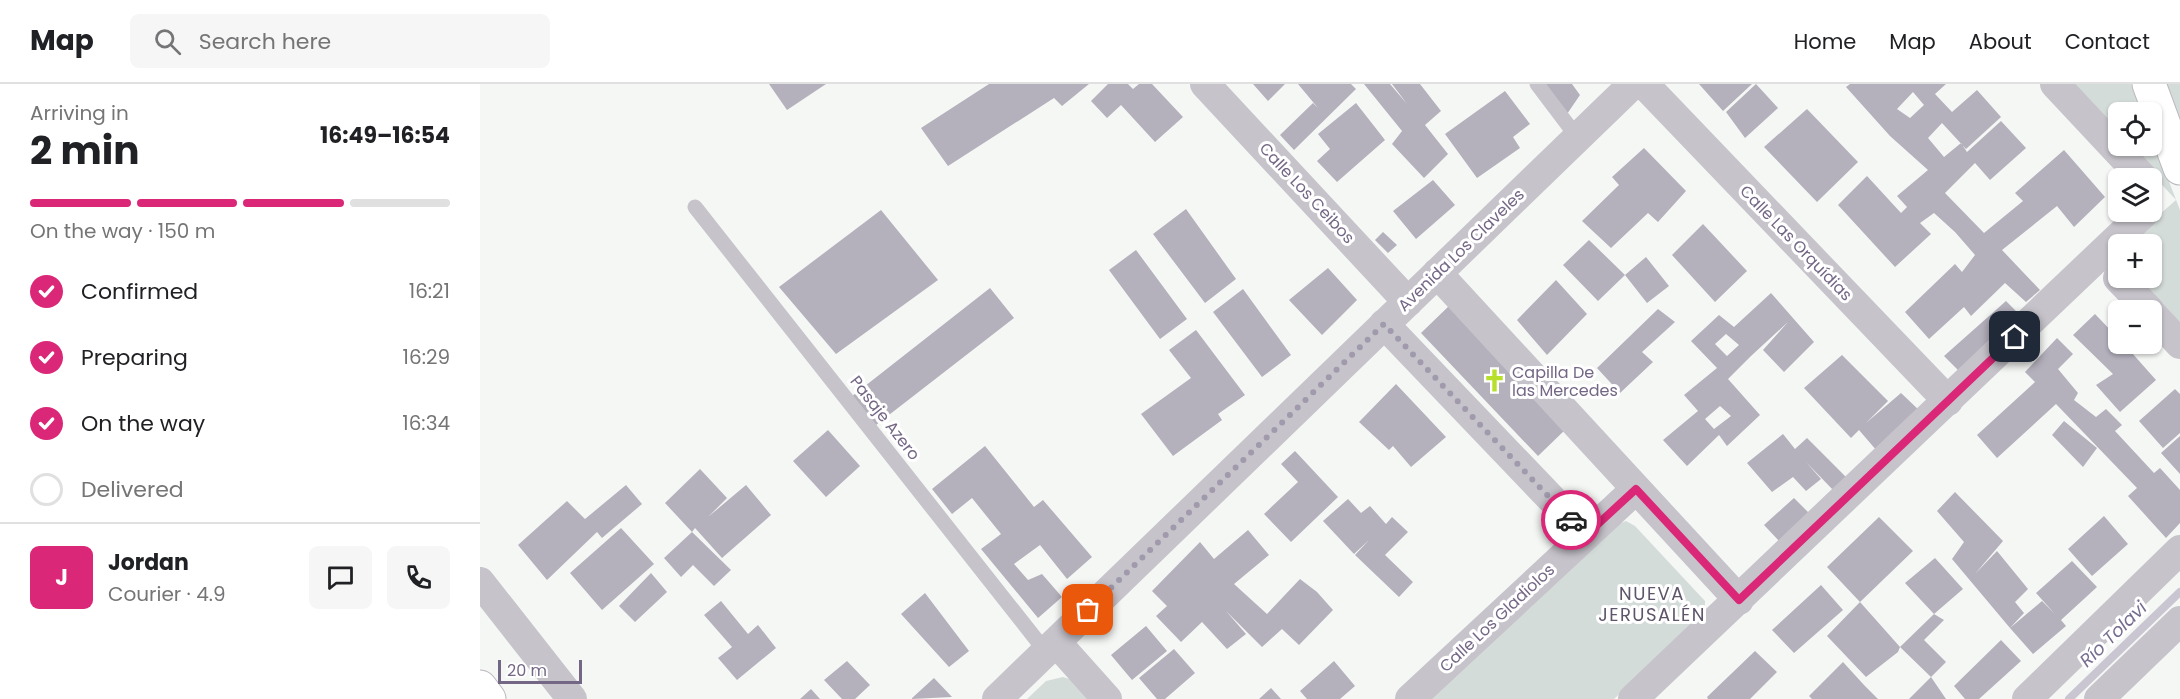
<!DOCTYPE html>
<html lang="en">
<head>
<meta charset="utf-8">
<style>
	:root { --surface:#fff; --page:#f6f6f6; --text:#202124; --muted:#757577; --line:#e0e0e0; --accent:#db2777 }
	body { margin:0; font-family:Poppins,sans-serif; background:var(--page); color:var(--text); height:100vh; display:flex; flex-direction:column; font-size:22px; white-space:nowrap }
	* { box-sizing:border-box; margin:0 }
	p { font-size:20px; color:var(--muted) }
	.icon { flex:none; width:33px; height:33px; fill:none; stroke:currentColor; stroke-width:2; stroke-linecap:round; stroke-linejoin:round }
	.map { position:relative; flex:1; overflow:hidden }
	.sheet { display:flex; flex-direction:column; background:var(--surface); width:480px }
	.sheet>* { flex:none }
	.tools { position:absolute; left:1628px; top:18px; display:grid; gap:12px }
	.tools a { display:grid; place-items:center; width:54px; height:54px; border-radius:9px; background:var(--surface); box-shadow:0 2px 4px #0004; font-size:30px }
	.scale { position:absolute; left:18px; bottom:15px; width:84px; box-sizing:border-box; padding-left:6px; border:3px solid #746785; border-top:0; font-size:16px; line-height:21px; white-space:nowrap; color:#746785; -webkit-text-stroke:4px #fff; paint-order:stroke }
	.pin { position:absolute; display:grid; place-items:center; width:51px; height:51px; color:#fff; margin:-26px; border-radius:12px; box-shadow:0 3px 9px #0006 }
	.courier { position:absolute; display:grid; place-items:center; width:60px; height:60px; margin:-30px; border:4px solid #db2777; border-radius:50%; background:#fff; color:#222; box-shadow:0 2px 8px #0007 }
	.overview em { font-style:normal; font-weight:700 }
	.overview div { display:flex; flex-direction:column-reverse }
	.overview { display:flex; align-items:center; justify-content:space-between; height:102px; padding:0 30px }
	h1 { font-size:39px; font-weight:700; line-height:45px }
	.bar { display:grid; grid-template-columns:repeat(4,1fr); gap:9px 6px; align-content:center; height:72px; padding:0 30px }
	.bar i { height:8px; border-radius:4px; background:var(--line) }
	.bar .current { background:var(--accent) }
	.bar p { grid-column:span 4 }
	.line { display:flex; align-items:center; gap:15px; padding:0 30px; border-top:2px solid var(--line) }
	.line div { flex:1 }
	.round { display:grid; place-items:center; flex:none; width:63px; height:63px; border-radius:9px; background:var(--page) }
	ol { padding:0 30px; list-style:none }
	li { display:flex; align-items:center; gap:18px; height:66px }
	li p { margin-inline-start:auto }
	li .icon { padding:6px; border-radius:50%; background:var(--accent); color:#fff; stroke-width:4 }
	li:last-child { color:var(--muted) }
	li i { width:33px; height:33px; border:3px solid var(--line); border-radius:50% }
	header { display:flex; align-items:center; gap:36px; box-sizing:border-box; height:84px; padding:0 30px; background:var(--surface); border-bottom:2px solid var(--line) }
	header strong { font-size:28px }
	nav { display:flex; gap:33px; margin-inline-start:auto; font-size:21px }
	.search { width:420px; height:54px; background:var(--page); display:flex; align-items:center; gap:15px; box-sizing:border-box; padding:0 21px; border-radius:9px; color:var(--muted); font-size:22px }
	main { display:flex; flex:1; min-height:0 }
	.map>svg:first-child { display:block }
	.green { fill:#d4dcd9 }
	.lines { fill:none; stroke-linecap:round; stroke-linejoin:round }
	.stream { stroke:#c9c6d2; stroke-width:8 }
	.building { fill:#b4b0bc; fill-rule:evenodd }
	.primary-casing { stroke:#bab6be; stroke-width:35 }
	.trunk-casing { stroke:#b9b6bc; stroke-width:35 }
	.service { stroke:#c6c3ca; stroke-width:15 }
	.minor { stroke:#c6c3ca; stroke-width:30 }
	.primary { stroke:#fff; stroke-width:33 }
	.trunk { stroke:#fff; stroke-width:33 }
	.done { stroke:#a199ac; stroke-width:6; stroke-dasharray:0 10.8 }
	.route { stroke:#db2777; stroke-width:8 }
	.labels { text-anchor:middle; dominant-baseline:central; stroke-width:6; stroke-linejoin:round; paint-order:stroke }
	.street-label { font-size:16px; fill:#746785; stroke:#fff }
	.poi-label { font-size:16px; fill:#746785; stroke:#fff; text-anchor:start }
	.neighbourhood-label { font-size:18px; letter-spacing:1.5px; fill:#5e556a; stroke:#fff }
	.water-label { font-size:18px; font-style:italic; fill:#766d8f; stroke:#fff }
</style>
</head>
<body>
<header>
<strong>Map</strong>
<div class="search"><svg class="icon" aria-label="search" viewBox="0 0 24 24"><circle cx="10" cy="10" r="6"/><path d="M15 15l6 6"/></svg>Search here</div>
<nav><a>Home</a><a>Map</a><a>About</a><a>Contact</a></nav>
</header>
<main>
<section class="sheet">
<div class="overview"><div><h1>2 min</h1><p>Arriving in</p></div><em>16:49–16:54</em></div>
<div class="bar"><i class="current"></i><i class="current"></i><i class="current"></i><i></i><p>On the way · 150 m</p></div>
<ol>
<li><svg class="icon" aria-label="check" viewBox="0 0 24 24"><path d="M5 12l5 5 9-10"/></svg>Confirmed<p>16:21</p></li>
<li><svg class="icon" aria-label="check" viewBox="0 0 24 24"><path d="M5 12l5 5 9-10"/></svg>Preparing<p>16:29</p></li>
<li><svg class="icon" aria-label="check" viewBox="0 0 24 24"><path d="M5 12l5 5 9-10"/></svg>On the way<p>16:34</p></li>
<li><i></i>Delivered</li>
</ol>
<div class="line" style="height:108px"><b class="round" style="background:var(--accent);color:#fff">J</b><div><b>Jordan</b><p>Courier · 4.9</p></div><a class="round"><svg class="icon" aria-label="chat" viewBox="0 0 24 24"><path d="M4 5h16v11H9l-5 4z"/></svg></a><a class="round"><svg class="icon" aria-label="phone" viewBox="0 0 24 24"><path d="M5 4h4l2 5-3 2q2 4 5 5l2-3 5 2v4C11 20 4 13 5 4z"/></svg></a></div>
</section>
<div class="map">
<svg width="1700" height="615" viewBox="0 0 1700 615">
	<rect width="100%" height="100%" fill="#f5f7f5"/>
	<path class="green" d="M1589,0H1651L1662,28H1638V53Z
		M1687,0H1700V35Z
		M1671,51L1700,126V245L1651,194H1671V160H1646L1696,116L1646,62H1671Z
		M1146,437L1155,442L1225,517V531L1134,615H949L1136,441Z
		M583,593L599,598L614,615H547L566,597Z"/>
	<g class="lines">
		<path class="stream" d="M1589,615L1700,508"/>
	</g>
	<path class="building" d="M289,0H346L307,26Z
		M509,0H609L582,22L574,14L468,82L441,44Z
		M628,0H648L653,5L659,0H672L703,33L675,58L641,21L627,34L611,17Z
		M773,0H805L788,17Z
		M818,0H871L876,5L814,66L800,51L833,19L838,24Z
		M884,0H910L927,20L912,0H940L961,27L945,41L968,70L944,94L912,60L922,47Z
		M1065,0H1092L1100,11L1087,30Z
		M1219,0H1272L1243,27Z
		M1276,0L1298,24L1265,54L1246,28Z
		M1370,0H1466L1455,10L1472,28L1497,6L1521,33L1486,65L1462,39L1448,54L1464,73L1481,59L1487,68L1521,37L1546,64L1510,96L1495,79L1465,109L1504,149L1543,117L1535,109L1584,66L1625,113L1594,143L1577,122L1522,166L1560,206L1546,218L1525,199L1491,232L1484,223L1449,255L1425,228L1475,180L1482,188L1495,171L1475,148L1454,129L1440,139L1451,150L1415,183L1358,121L1387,92L1421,129L1427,123L1417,112L1448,86L1410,52L1366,3ZM1433,8L1444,21L1430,34L1417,25Z
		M1025,7L1050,40L1033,53L1040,64L997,94L965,50Z
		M876,19L905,56L857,98L837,77L850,65L838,50Z
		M1327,25L1378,78L1337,118L1284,63Z
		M1164,64L1206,107L1178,138L1168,129L1131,164L1102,137L1139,101L1132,93Z
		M953,96L975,121L936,155L913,127Z
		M706,125L756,195L725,219L673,150Z
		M401,126L458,196L356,270L299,203Z
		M1223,140L1267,187L1235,218L1192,171Z
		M903,148L917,161L908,169L895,156Z
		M1109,156L1145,191L1166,173L1189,202L1167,219L1145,191L1118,217L1083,181Z
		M656,166L707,235L680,255L629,186Z
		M848,184L877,216L842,251L809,216Z
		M1076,196L1107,230L1067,271L1037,236Z
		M510,204L534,234L396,341L371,313Z
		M763,205L811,271L782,293L733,228Z
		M1291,209L1334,258L1304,288L1283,266L1308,238L1271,272L1248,295L1280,331L1247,362L1239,351L1207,382L1183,356L1218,327L1204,311L1237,284L1211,257L1239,231L1254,243ZM1246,250L1259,261L1247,272L1235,260ZM1240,322L1251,332L1234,345L1225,335Z
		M1526,217L1539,230L1479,287L1464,272Z
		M970,221L1087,344L1058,372L941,249Z
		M1178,225L1195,238L1162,268L1173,278L1140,309L1117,284Z
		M1615,230L1638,254V260H1644L1676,296L1640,328L1616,301L1633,290L1593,251Z
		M716,246L765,311L738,330L742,336L693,372L661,330L711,294L689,266Z
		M1577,254L1593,270L1578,285L1598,309L1594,316L1616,333L1626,325L1642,341L1635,347L1674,389L1680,384L1700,406V439L1686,454L1648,412L1657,404L1576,320L1517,374L1497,351L1555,298L1545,288Z
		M1362,271L1408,317L1386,339L1421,309L1442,329L1397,367L1379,346L1371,354L1324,304Z
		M916,300L966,353L931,383L913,362L909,366L879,338Z
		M1695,305L1700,310V349L1683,364L1659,337Z
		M1584,337L1617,364L1603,383L1572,351Z
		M348,346L380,382L346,413L313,377Z
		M1303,350L1315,365L1327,354L1367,394L1354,407L1326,378L1341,395L1326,407L1313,393L1292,408L1267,379Z
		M1700,352V390L1681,369Z
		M505,362L554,423L563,416L612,473L587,495L560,461L534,480L548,496L562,490L582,513L558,534L501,465L521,450L492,414L472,430L452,405Z
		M815,367L858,413L811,458L784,430L818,398L801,380Z
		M220,385L247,414L228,433L266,401L291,431L242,474L215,444L212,448L185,419Z
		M146,401L162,420L122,454L117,448L67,496L38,461L87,417L105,435Z
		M1475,408L1523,457L1495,490L1517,467L1548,505L1535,518L1544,529L1530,544L1472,475L1484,458L1457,427Z
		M1314,414L1330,430L1301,459L1284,441Z
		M868,415L881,429L890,422L906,440L912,433L928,448L905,471L933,498L919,513L875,471L889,456L874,470L843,437Z
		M1624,432L1648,460L1612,492L1588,465Z
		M1399,433L1433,467L1380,518L1347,483Z
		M141,444L174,480L122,526L90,489Z
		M768,446L789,471L754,500L787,530L820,495L837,508L853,526L819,561L802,545L782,563L746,527L766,550L747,565L722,538L701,558L676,532L687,522L672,507L720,458L734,475Z
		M212,448L251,486L234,502L213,481L201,493L184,474Z
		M1455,474L1483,505L1454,530L1425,499Z
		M1592,477L1617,503L1581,536L1586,542L1553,570L1530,544L1562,517L1574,529L1556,509Z
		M171,489L187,508L155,538L139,522Z
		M1341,501L1363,526L1314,569L1292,546Z
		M445,509L489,567L469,583L421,530Z
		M241,517L268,550L278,541L296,564L257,596L238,574L252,563L224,531Z
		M1380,518L1420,563L1418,568L1386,593L1347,552Z
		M1454,530L1464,536L1444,556L1466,578L1451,593L1466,615H1429L1451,593L1420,563Z
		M666,542L687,567L652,596L631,571Z
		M1521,556L1541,577L1499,615H1485L1474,602Z
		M694,565L715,589L685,615H677L659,594Z
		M1275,567L1297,588L1270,615H1228L1227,613Z
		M367,577L390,601L375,615H362L344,596Z
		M854,577L875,602L860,615H827L820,607Z
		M1363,578L1384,601L1398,615H1332L1329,612Z
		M454,594L472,613L431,615Z
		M791,604L801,615H779Z
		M331,605L340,615H320Z"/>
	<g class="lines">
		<defs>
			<path id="primary" d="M1669,0L1700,84"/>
			<path id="trunk" d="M0,603L9,615"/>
		</defs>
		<use href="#primary" class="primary-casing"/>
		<use href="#trunk" class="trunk-casing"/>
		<path class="service" d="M1057,0L1097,53
			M215,123L566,568"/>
		<path class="minor" d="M725,0L928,218
			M1164,0L1468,317
			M1575,0L1663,94
			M957,189L1259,516
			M1638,194L1669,226
			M1671,229L1700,260
			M904,240L1106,451
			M0,498L92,615
			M576,558L627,615
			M517,615L1153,0
			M930,615L1156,405
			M1153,615L1665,128
			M1547,615L1700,466
			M1619,615L1700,537"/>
		<use href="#primary" class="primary"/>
		<use href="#trunk" class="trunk"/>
	</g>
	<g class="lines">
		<path class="done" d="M608,526L904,240L1091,436"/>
		<path class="route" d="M1091,436L1106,451L1156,405L1259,516L1535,253"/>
	</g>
	<defs>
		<symbol id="church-bare" viewBox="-9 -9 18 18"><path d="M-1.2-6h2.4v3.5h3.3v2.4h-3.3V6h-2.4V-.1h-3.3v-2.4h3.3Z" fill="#b7e02c" stroke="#fff" stroke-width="2.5" paint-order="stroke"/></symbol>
	</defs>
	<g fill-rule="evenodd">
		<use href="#church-bare" x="998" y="280" width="33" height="33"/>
	</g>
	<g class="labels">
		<g class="street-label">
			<text transform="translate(827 109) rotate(47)">Calle Los Ceibos</text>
			<text transform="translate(1316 159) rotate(46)">Calle Las Orquídias</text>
			<text transform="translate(981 166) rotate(-44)">Avenida Los Claveles</text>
			<text transform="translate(405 334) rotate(52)">Pasaje Azero</text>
			<text transform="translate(1017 534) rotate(-43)">Calle Los Gladiolos</text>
		</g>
		<g class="poi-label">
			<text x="1032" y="288">Capilla De<tspan x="1032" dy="18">las Mercedes</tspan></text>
		</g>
		<g class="neighbourhood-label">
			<text x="1172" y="509">NUEVA<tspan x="1172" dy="21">JERUSALÉN</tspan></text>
		</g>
		<g class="water-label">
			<text transform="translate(1633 550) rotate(-44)">Río Tolavi</text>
		</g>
	</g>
</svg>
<div class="tools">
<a><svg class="icon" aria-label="locate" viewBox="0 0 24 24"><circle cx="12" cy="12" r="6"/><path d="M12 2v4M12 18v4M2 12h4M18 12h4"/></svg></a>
<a><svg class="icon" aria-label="layers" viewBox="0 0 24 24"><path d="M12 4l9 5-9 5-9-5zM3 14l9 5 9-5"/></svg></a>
<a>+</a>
<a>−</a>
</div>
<div class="scale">20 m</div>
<div class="pin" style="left:608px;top:526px;background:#ea580c"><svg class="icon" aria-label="bag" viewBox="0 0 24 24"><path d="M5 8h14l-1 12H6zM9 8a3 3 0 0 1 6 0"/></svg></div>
<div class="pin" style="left:1535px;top:253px;background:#1f2937"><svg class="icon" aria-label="home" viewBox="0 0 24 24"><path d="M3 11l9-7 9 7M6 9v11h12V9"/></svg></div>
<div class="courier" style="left:1091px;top:436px"><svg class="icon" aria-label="car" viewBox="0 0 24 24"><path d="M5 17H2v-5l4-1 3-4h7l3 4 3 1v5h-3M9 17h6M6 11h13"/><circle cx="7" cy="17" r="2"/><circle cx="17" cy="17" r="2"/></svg></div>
</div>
</main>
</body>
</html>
